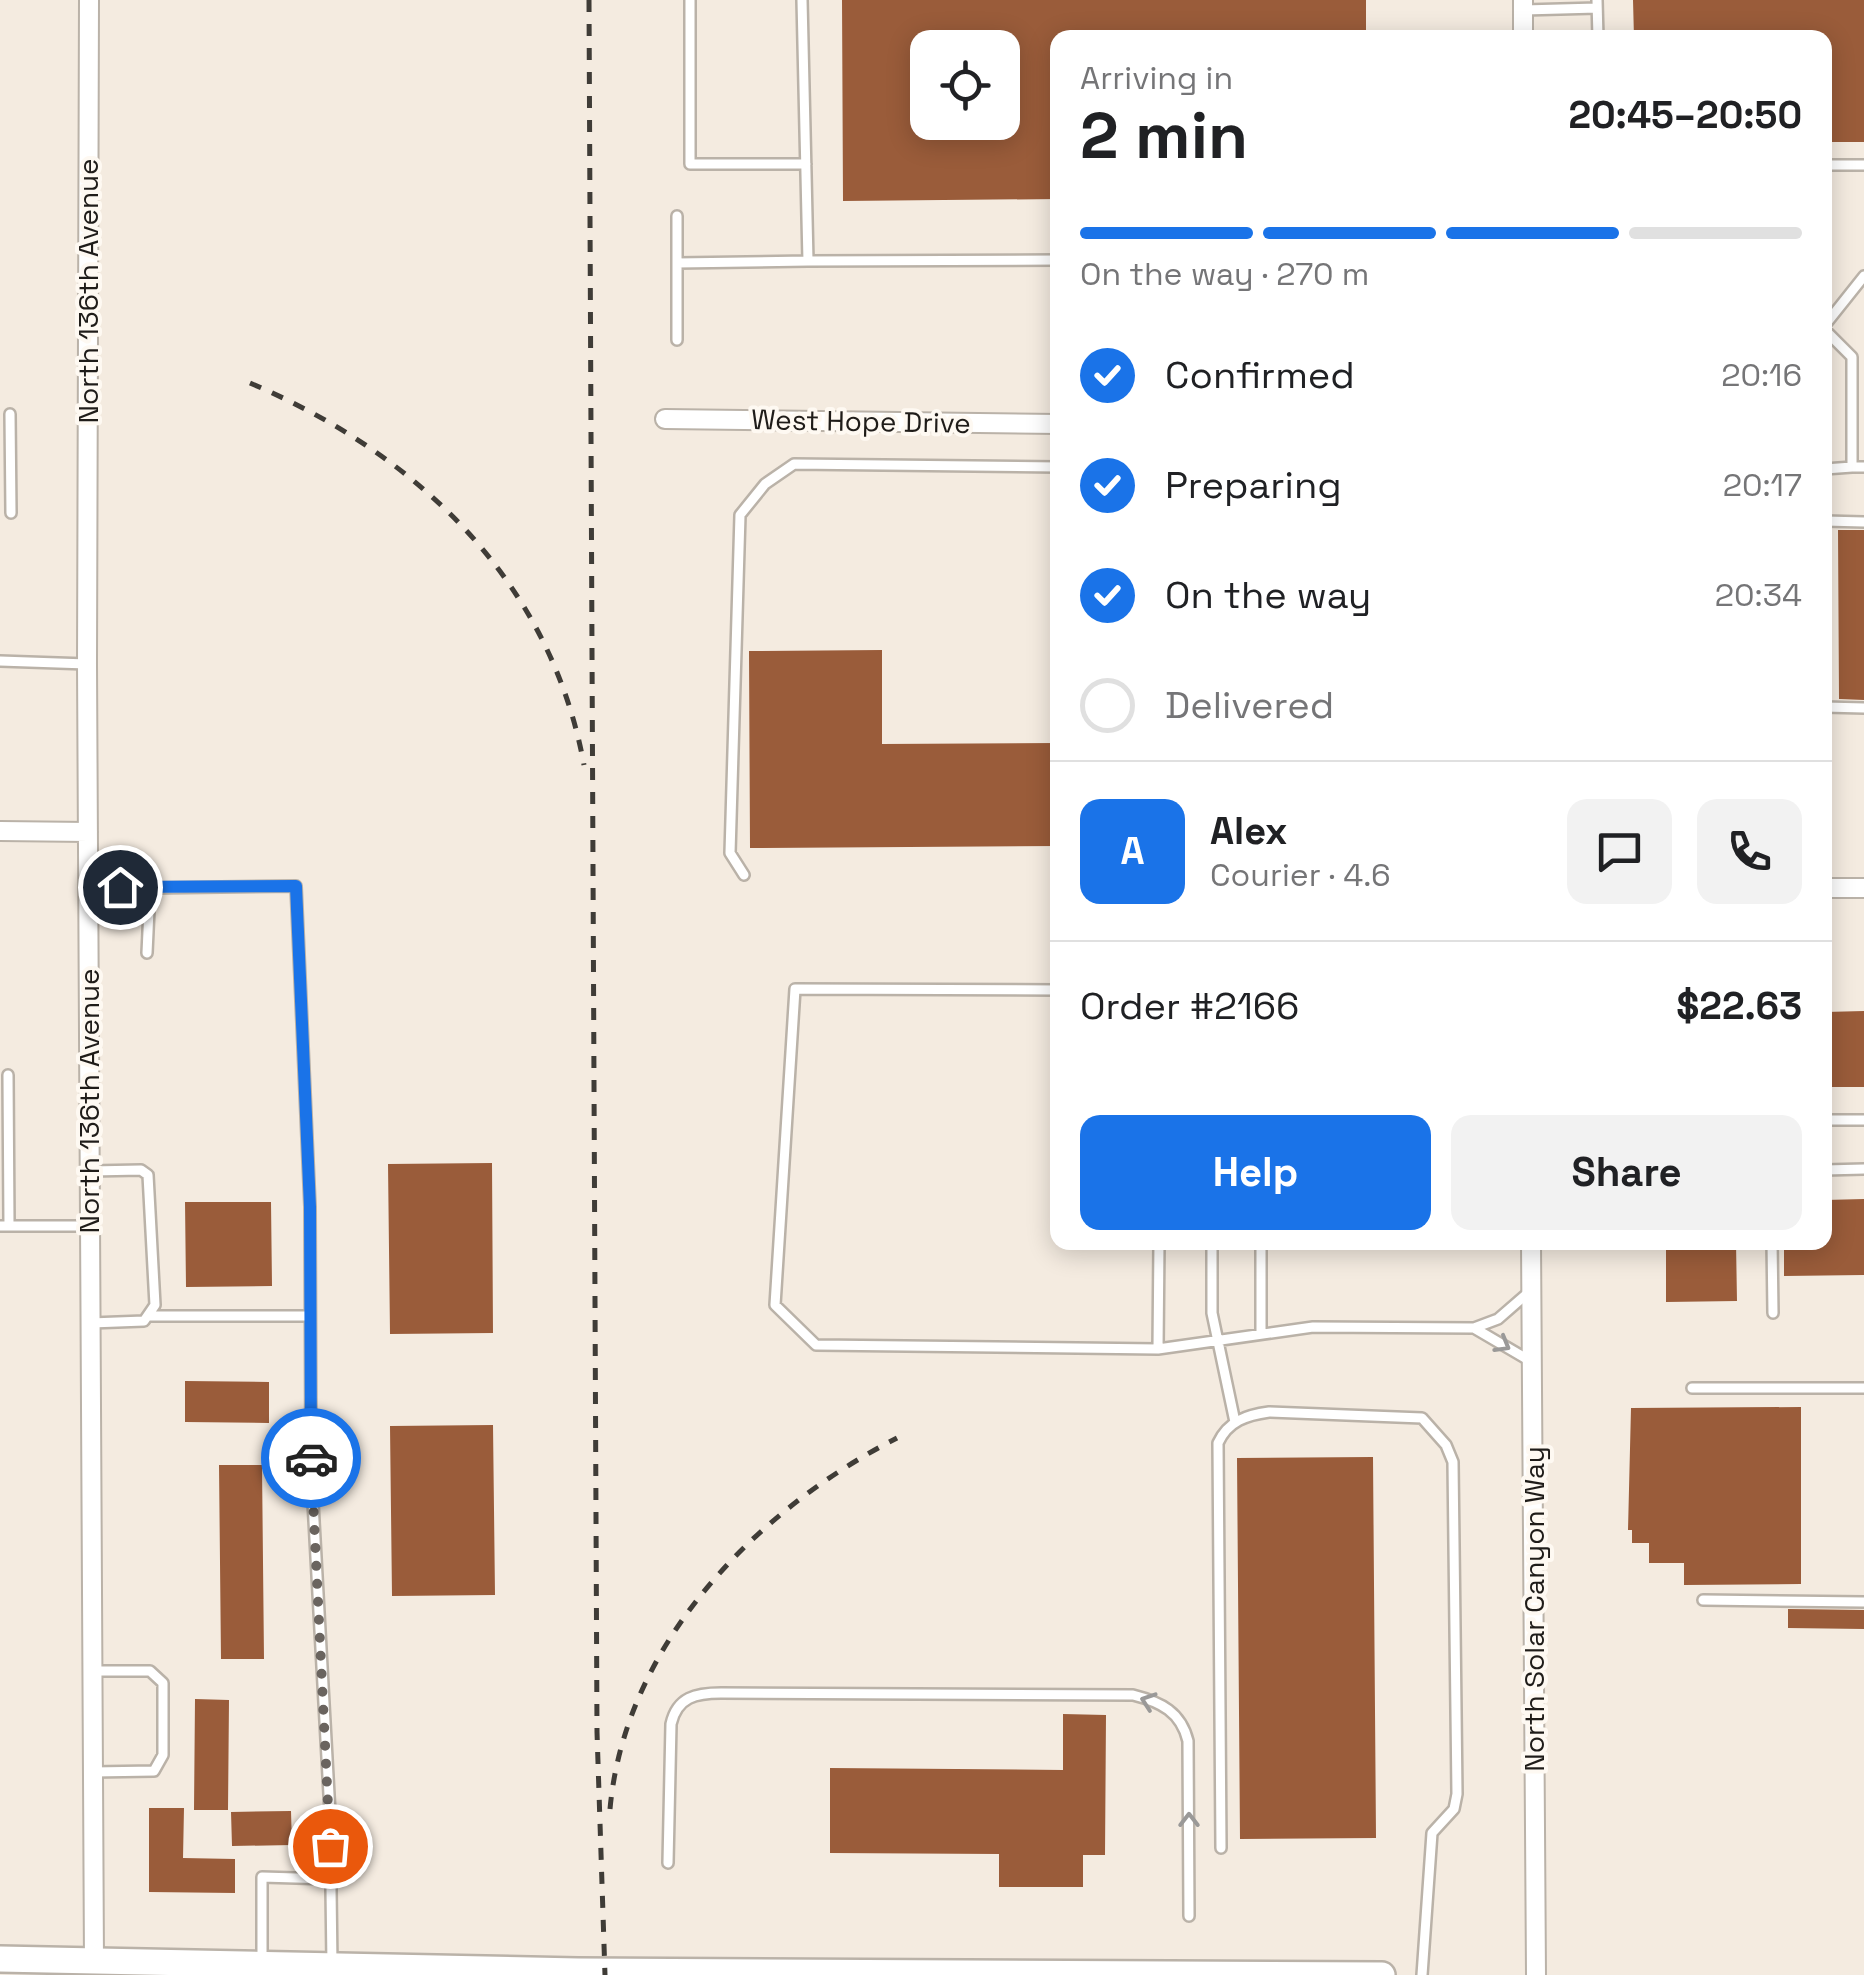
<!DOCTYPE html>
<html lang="en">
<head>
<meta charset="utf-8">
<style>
	:root { --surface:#fff; --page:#f2f2f2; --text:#202124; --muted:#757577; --line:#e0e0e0; --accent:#1a73e8 }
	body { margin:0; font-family:"Space Grotesk",sans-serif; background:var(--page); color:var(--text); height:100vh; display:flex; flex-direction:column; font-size:38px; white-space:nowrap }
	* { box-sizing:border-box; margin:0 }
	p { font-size:32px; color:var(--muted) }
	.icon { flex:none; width:55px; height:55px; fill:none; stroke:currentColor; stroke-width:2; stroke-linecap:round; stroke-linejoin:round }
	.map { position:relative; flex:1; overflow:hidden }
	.panel { position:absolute; left:1050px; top:30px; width:782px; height:1220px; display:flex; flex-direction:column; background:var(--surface); border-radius:20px; box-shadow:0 5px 25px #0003 }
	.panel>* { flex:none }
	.controls { position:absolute; left:910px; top:30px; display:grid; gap:20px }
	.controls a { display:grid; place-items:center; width:110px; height:110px; border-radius:20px; background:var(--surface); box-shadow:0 5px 25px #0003; font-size:50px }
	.pin { position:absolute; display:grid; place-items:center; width:85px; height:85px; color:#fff; margin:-42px; border:5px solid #fff; border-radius:50%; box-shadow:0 2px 10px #0007 }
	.courier { position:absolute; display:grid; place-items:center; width:100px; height:100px; margin:-50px; border:8px solid #1a73e8; border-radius:50%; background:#fff; color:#222; box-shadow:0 2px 12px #0007 }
	.head em { font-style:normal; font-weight:700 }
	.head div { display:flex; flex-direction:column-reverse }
	.head { display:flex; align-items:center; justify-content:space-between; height:170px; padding:0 30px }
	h1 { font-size:65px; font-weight:700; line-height:75px }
	.bar { display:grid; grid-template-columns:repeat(4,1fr); gap:15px 10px; align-content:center; height:120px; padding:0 30px }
	.bar i { height:12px; border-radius:8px; background:var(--line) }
	.bar .active { background:var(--accent) }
	.bar p { grid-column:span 4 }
	.line { display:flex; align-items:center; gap:25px; padding:0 30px; border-top:2px solid var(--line) }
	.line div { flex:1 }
	.round { display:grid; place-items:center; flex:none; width:105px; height:105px; border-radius:20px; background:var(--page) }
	ol { padding:0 30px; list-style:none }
	li { display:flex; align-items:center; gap:30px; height:110px }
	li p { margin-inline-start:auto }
	li .icon { padding:10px; border-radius:50%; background:var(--accent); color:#fff; stroke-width:4 }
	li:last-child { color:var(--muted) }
	li i { width:55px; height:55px; border:5px solid var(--line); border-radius:50% }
	.action { display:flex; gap:20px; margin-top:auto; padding:20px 30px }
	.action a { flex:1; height:115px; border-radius:20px; background:var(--accent); color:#fff; font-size:40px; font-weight:700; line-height:115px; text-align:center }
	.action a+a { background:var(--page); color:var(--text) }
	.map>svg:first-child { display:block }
	.building { fill:#9a5c3a; fill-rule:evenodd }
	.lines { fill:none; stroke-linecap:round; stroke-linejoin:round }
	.service-casing { stroke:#bab2a8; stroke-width:14 }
	.minor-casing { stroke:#bab2a8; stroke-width:22 }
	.secondary-casing { stroke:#bab2a8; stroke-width:30 }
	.service { stroke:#fff; stroke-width:9 }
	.minor { stroke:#fff; stroke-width:18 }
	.secondary { stroke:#fff; stroke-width:25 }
	.rail { stroke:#3f3c37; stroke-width:5; stroke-dasharray:12 12; stroke-linecap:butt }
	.oneway { stroke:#9a9998 }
	.done { stroke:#6a645f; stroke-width:10; stroke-dasharray:0 18 }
	.route { stroke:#1a73e8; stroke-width:12 }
	.labels { text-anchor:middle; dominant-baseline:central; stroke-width:8; stroke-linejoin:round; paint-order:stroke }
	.street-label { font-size:28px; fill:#1f1c19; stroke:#fef9f2 }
</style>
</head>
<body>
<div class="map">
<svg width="1864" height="1975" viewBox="0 0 1864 1975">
	<rect width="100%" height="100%" fill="#f4ebe0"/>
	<path class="building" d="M842,0H1366V38H1058V199L843,201ZM928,48H1002V122H928Z
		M1633,0H1864V142H1825V38H1634Z
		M1838,530H1864V700L1839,699Z
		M882,650V744L1058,743V846L750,848L749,651Z
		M1864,1011V1087H1825V1012Z
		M492,1163L493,1333L390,1334L388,1164Z
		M1864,1199V1275L1784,1276V1242H1825V1200Z
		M185,1202H271L272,1286L186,1287Z
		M1666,1242H1736L1737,1301L1666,1302Z
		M185,1381L269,1382V1423L185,1422Z
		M1801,1407V1584L1684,1585V1563H1649V1543H1632V1530H1628L1631,1408Z
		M493,1425L495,1595L392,1596L390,1426Z
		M1373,1457L1376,1838L1240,1839L1237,1458Z
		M219,1465H262L264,1659H221Z
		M1788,1609L1864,1610V1629L1788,1628Z
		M195,1699L229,1700L228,1810H194Z
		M1063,1714L1106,1715L1105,1855H1083V1887H999V1854L830,1853V1768L1063,1770Z
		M149,1808H184L183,1858L235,1859V1893L149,1892Z
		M291,1811L292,1845L232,1846L231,1812Z"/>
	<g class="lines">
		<defs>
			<path id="service" d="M690,0V164H806
				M802,0L808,261L1058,260
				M1597,0L1598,38
				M1523,10L1597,8
				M1825,165H1864
				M677,216V340
				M677,263L808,261
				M1825,325L1864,276
				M1825,330L1852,357V467H1864
				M10,414L11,513
				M1825,469L1852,467
				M1825,521L1864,522
				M0,661L87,664
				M1825,707L1864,708
				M744,875L730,853L740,515L765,484L794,464L1058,467
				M88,887L150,888L147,953
				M150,888L296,886L310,1207L311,1466L330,1813L332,1965
				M1058,990L795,989L775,1305L816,1345L1158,1349L1313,1327L1474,1328
				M8,1075L9,1226
				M1825,1120H1864
				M1825,1170L1864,1169
				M91,1171L141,1170L148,1175L155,1305L144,1321L91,1323
				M0,1226H90
				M1212,1242V1313L1235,1422
				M1772,1242L1773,1313
				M1529,1292L1498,1319L1474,1328L1532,1362
				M150,1316H310
				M1261,1333V1242
				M1158,1349L1159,1242
				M1692,1388H1864
				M1703,1600L1864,1602
				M93,1772L154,1771L163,1755V1683L150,1671H93
				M1221,1848L1218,1443C1228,1421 1247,1415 1269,1412L1422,1418L1446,1445L1453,1462L1457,1794L1454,1809L1432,1833L1422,1975
				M668,1863L671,1724C677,1697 696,1693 721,1693L1133,1695C1161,1702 1181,1712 1188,1741L1189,1916
				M262,1963V1877L330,1879"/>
			<path id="minor" d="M89,0L87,664L94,1962
				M1523,0V38
				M665,419L1058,424
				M0,831L88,832
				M1825,888H1864
				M1531,1242L1536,1975"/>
			<path id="secondary" d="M0,1959L578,1971L1382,1975"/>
		</defs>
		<use href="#service" class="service-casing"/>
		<use href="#minor" class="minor-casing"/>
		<use href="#secondary" class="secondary-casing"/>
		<use href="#service" class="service"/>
		<use href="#minor" class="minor"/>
		<use href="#secondary" class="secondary"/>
		<path class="rail" d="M589,0L597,1732L605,1975
			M250,383C417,454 550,580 584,765
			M610,1809C625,1644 756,1510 897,1438"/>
	</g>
	<defs><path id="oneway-chevron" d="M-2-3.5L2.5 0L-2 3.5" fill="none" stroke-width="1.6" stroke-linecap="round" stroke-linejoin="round" transform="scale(2.5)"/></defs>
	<g class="oneway">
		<use href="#oneway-chevron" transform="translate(1503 1345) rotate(30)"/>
		<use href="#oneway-chevron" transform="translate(1148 1701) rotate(-161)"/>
		<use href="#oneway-chevron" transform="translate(1189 1820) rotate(-90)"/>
	</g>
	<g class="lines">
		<path class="done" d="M311,1458L330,1846"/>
		<path class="route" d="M120,887L296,886L310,1207L311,1458"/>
	</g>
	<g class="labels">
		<g class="street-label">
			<text transform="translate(88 291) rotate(-90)">North 136th Avenue</text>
			<text transform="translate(861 421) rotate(1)">West Hope Drive</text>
			<text transform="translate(89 1101) rotate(-90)">North 136th Avenue</text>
			<text transform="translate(1534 1609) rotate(-90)">North Solar Canyon Way</text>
		</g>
	</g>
</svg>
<div class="controls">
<a><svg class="icon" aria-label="locate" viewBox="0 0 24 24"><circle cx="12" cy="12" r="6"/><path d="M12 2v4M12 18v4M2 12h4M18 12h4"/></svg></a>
</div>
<div class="pin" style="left:330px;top:1846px;background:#ea580c"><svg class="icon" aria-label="bag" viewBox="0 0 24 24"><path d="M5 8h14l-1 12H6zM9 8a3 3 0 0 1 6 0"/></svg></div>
<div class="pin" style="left:120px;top:887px;background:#1f2937"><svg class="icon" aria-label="home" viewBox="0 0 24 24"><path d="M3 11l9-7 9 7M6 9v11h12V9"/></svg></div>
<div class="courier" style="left:311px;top:1458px"><svg class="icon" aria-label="car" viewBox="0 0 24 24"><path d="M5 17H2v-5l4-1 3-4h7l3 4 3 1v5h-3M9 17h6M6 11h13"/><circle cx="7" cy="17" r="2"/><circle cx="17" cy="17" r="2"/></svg></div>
<section class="panel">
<div class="head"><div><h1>2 min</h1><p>Arriving in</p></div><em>20:45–20:50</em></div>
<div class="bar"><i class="active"></i><i class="active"></i><i class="active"></i><i></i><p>On the way · 270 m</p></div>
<ol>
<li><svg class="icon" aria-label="check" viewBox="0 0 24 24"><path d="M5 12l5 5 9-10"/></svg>Confirmed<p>20:16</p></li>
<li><svg class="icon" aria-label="check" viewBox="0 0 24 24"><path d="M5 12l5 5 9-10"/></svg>Preparing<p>20:17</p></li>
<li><svg class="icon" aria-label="check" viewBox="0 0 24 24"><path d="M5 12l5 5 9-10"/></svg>On the way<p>20:34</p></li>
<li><i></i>Delivered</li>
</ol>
<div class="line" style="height:180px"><b class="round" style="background:var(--accent);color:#fff">A</b><div><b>Alex</b><p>Courier · 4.6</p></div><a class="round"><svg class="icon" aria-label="chat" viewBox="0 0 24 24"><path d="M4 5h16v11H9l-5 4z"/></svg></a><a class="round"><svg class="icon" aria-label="phone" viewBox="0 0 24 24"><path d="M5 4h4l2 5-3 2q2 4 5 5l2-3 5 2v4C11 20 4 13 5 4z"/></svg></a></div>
<div class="line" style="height:130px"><div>Order #2166</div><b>$22.63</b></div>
<div class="action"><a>Help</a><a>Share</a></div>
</section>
</div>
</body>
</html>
